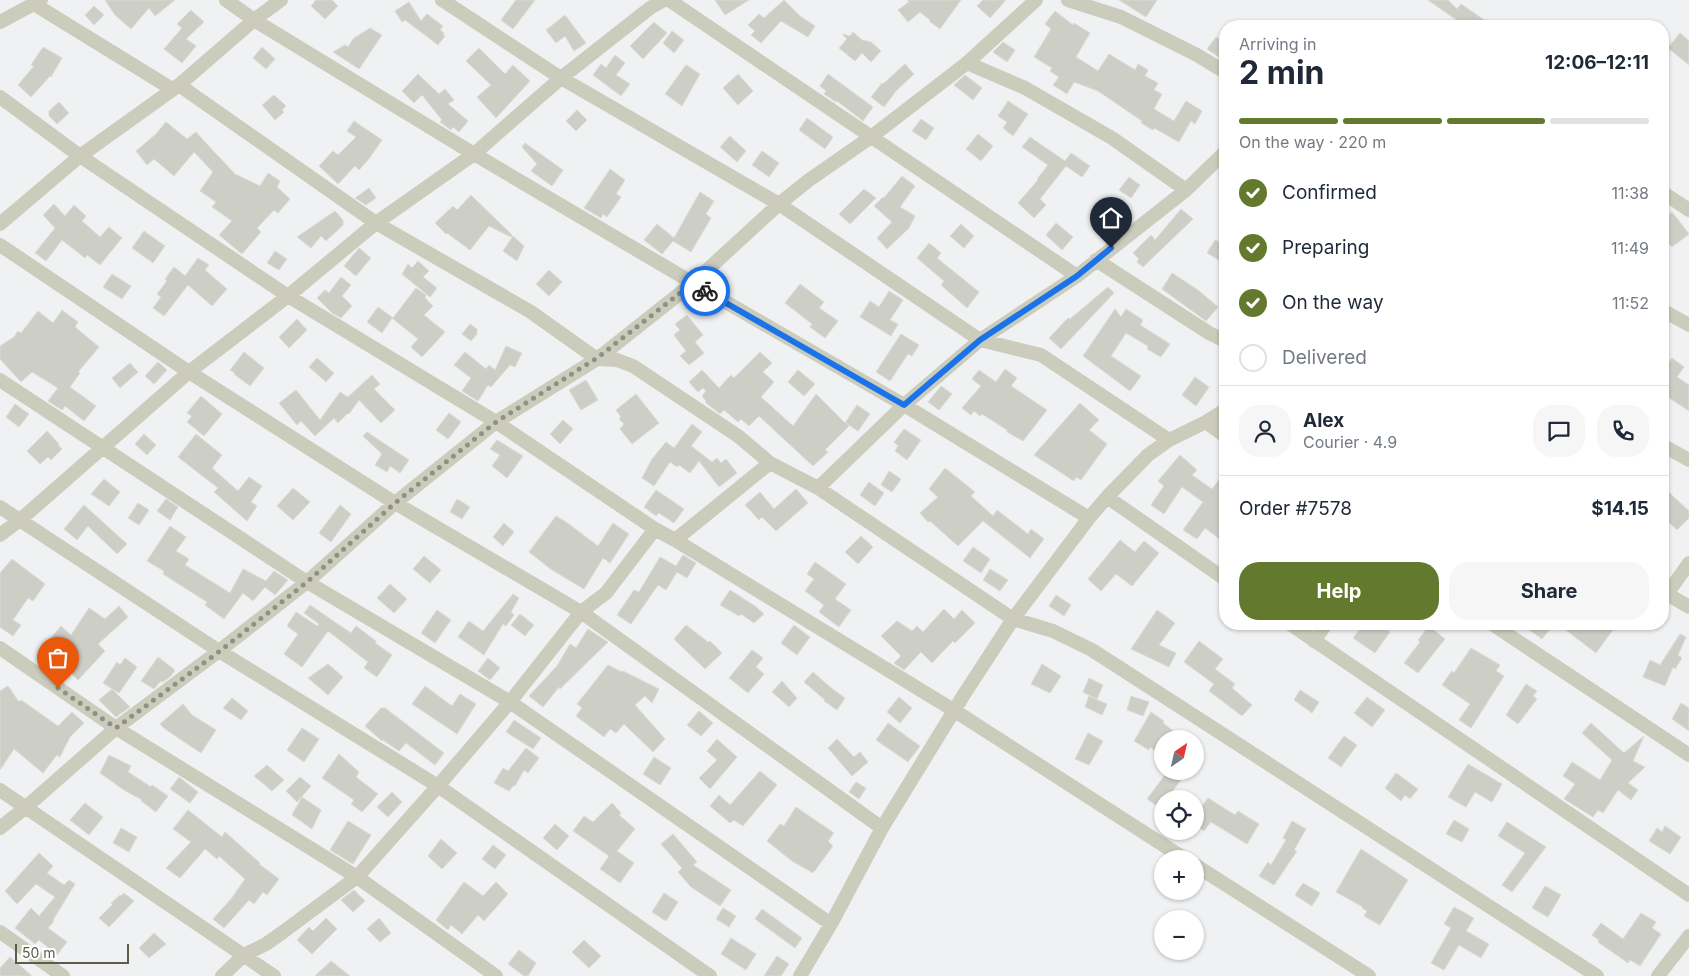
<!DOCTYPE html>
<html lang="en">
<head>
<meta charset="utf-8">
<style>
	:root { --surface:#fff; --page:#f6f6f7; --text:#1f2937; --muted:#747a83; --line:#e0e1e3; --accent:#63792d }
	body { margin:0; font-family:Inter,sans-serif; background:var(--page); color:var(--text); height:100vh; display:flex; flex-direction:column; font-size:19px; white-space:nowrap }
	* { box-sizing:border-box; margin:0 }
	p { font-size:16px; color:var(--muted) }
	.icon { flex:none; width:28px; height:28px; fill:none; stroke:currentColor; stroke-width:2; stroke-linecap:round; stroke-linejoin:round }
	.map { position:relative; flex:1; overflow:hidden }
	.details { position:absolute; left:1219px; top:20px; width:450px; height:610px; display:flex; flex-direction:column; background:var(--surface); border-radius:20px; box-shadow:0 1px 4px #0004 }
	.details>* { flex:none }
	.needle { width:32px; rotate:34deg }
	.fabs { position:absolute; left:1154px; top:730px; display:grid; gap:10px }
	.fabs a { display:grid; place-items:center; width:50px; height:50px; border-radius:50%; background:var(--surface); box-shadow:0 1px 4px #0004; font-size:25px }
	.scale { position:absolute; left:15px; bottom:12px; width:114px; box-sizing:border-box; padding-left:5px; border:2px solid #5b5d49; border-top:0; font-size:14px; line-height:18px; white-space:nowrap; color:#5b5d49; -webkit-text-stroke:4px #fff; paint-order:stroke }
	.pin { position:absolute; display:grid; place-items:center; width:42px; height:42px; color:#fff; margin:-51px -21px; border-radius:50% 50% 50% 0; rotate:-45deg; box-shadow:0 0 5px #0007 }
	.pin .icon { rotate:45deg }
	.courier { position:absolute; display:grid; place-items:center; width:50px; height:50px; margin:-25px; border:4px solid #1a73e8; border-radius:50%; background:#fff; color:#222; box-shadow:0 1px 6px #0007 }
	.summary em { font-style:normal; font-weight:700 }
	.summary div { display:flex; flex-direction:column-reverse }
	.summary { display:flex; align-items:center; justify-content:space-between; height:85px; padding:0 20px }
	h1 { font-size:32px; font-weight:700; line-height:38px }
	.bar { display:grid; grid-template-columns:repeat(4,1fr); gap:8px 5px; align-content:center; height:60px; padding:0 20px }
	.bar i { height:6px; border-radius:4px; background:var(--line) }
	.bar .current { background:var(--accent) }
	.bar p { grid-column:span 4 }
	.line { display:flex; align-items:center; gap:12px; padding:0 20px; border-top:1px solid var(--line) }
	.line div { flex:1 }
	.round { display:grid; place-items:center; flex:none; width:52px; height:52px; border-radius:20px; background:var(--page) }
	ol { padding:0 20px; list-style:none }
	li { display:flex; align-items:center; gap:15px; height:55px }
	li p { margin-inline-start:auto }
	li .icon { padding:5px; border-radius:50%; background:var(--accent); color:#fff; stroke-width:4 }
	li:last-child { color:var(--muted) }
	li i { width:28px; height:28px; border:2px solid var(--line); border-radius:50% }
	.action { display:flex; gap:10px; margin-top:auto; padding:10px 20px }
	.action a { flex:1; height:58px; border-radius:20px; background:var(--accent); color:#fff; font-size:20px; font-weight:700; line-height:58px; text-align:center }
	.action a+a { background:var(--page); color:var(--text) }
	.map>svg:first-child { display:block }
	.building { fill:#cdcfc7; stroke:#d9dbd4 }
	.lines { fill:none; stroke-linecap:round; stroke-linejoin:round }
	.minor { stroke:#cbccbc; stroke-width:14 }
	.done { stroke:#8f9184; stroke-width:5; stroke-dasharray:0 9 }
	.route { stroke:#1a73e8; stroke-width:6 }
</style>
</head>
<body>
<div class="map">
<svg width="1689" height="976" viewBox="0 0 1689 976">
	<rect width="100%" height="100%" fill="#f0f1f2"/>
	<path class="building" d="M105,0H175L155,16L149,8L131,29L115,15Z
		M316,0H332L338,6L325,19L311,6Z
		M516,0H535L513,29L501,20Z
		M715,0H749L725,15Z
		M784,0L800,16L815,26L808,37L781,21L761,43L751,35L755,31L748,25L759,14L764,18Z
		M907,0H961L940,29L929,21L930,20L920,12L908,22L898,10L909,2Z
		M983,0H1006L990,18L977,6Z
		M1119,0H1157L1146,17Z
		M1428,0H1448L1457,9L1461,4L1493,26H1465Z
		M409,2L421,21L427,14L443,26L440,30L444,33L443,35L445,36L438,45L405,20L402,22L395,11Z
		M94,6L104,15L94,25L85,15Z
		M191,10L204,22L186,39L196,46L182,63L164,49L182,28L177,24Z
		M1055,11L1073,25L1074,23L1090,33L1076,57L1098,71L1109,54L1135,70L1138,64L1148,70L1145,76L1158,83L1154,90L1162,94L1154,109L1174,121L1186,101L1202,111L1195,124L1191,121L1179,142L1154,128L1153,130L1141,123L1142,121L1098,91L1074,82L1067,94L1053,85L1059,77L1050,71L1052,68L1034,57L1051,29L1045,24Z
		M565,15L586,43L574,51L565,36L556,43L546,30Z
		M654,22L667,33L643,59L630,46Z
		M370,28L382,35L359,69L333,52L345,45L348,47L354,38Z
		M672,31L684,40L674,53L663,43Z
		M853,32L862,40L871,42L881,51L871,62L862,53L855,61L839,48L847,39L842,34L850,36Z
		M1680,33L1689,41V65L1668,48Z
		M1216,37L1225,43V61L1207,49Z
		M1003,42L1015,50L1007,62L993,52Z
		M43,47L62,58L51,77L50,76L31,97L18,85L34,66L31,65Z
		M262,47L275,59L266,69L253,58Z
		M479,48L505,74L513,65L530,81L496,118L477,97L491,85L466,61Z
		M615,55L625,63L616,75L630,84L621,96L593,75L601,64L606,68Z
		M905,64L914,74L896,91L884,107L871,97L882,83L883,84Z
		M686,65L700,74L682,106L665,94Z
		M418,74L439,94L445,89L454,100L448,104L468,121L459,132L453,127L451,130L440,122L442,120L422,95L414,103L402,91Z
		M738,74L753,91L738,105L723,88Z
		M828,74L873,107L863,121L837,101L836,102L824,94L826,91L820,86Z
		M965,75L982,88L973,100L954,85Z
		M274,95L286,106L282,110L284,112L275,120L262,105Z
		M1008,101L1028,114L1013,136L1003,128L1007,122L998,116Z
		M59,102L69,113L57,124L49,116V111Z
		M577,110L587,120L576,131L566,121Z
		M807,118L833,137L825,149L799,130Z
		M921,119L934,128L926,140L912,131Z
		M354,121L382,140L368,160L359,170L355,166L338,184L319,166L333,151L338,155L356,137L347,131Z
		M166,122L187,139L196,132L204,141L235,174L260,186L268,173L280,181L277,187L290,199L278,213L274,210L257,228L261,232L242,254L219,235L232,221L212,207L216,202L200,191L213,172L194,152L174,176L154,159L147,165L136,151L156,134Z
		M978,134L993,146L981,161L966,149Z
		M730,136L746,151L737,162L720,147Z
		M1030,137L1065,161L1071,153L1090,166L1082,177L1066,166L1040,199L1046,205L1034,218L1018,203L1038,180L1037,179L1048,165L1022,147Z
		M525,143L563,170L552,186L531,171L537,164L522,147Z
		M762,151L779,163L769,177L752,165Z
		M610,169L625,180L616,194L621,197L607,217L603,214L601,218L584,208Z
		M902,176L915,186L900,207L915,216L909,228L887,249L877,238L892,222L874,206L883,197L884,198Z
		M1129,177L1140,185L1131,198L1119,190Z
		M369,188L376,198L366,205L355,198Z
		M864,189L876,198L850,224L839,214Z
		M700,192L714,201L706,214L711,218L691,252L673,241L662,254L644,240L657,224L674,238Z
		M471,195L512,235L511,237L489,226L470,250L447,233L446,234L435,223L453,206L457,210Z
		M54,204L65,216L74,205L86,216L82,221L100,237L109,227L122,238L100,265L87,255L85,258L62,240L46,261L35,253L55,228L43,215Z
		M1181,209L1193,219L1143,267L1137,262L1139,259L1133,253L1151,235L1155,240Z
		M335,211L343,220V225L326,241L321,236L311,248L297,237Z
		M1672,212L1689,234L1672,247L1662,236V220Z
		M1056,223L1073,237L1062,250L1046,235Z
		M961,224L974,236L964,248L950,236Z
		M144,231L165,246L153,263L132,248Z
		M513,236L524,246L517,261L503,251Z
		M1215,240L1225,245V249L1219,260L1207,253Z
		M929,243L941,253L937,258L979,292L967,308L941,285L944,281L917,258Z
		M359,248L371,258L356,276L344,266Z
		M275,251L287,259L279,270L267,263Z
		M198,258L209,265L205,270L227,289L212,306L188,285L164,316L153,308L161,297L157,294L167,281L165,279L174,267L185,276Z
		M418,261L429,271L423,277L437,288L430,297L402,274L408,264L412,268Z
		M549,270L562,282L549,296L536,284Z
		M1172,273L1198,290L1218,307L1206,321L1162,289Z
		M112,274L131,286L122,299L103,287Z
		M341,277L351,285L342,296L352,306L341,318L332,313L317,298L325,290L329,293Z
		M800,284L824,302L819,308L838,321L825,338L810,327L812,324L785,303Z
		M1108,287L1114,293L1061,349L1049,338L1068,318L1070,319Z
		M416,288L426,295L425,298L433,306L424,315L445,332L422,357L411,347L418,339L392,318L382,333L367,322L378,307L393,318Z
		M889,291L903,300L890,320L898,324L891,336L860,317L870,301L879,307Z
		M1115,309L1121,317L1126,309L1143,320L1140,325L1170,344L1161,357L1147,349L1148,346L1126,333L1111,356L1141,376L1130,391L1083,356Z
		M62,310L78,322L75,327L99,347L78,372L80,373L70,387L96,406L84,421L65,406L62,410L48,401L58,388L32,372L21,382L0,359V346L14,337L18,331L21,333L38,311L53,323Z
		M687,315L703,335L695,342L704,353L689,365L680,356L686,351L674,335L680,330L675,324Z
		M297,319L307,330L289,348L279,337Z
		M470,324L477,329V334L471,341L462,334Z
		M901,334L919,345L912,356L908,354L890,381L876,372Z
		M506,346L522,353L515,367L510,365L491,387L488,385L478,401L462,391L471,378L454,365L465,352L486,369L489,365L495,370Z
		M244,352L264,368L250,386L234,374L235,373L230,370Z
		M760,352L772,363L763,372L774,382L761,397L793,426L816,394L845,423L857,405L870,414L858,431L846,423L849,426L825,450L828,452L813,466L759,416L749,426L741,419L738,422L724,410L720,414L705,402L706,401L702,396L706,391L703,388L698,392L689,382L702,370L719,388L731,375L734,378Z
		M317,358L334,373L326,382L309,367Z
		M1672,358L1684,367L1677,377L1689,385V411L1662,393V372Z
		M158,362L167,370L154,384L145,376Z
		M130,363L138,372L120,388L112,378Z
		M1005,369L1017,378L1011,386L1047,410L1023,441L1007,432V430L982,414L980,416L974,411L971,415L962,408L981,386L972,379L979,370L996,382Z
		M798,370L815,384L804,396L788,382Z
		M372,375L380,384L374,389L395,410L381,423L359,400L349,414L348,413L338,423L334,418L315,436L301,421L297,425L279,403L296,390L320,420L340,392L348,397Z
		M1195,377L1209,387L1196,406L1182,395Z
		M586,380L598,400L581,410L569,390Z
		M941,386L952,394L939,410L928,402Z
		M636,394L659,423L632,444L620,429L624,424L619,419L621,417L616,410Z
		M201,396L222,414L204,436L187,422L192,416L187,413Z
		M1080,403L1099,420L1089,430L1107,444L1081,480L1076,477L1074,481L1034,455Z
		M15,404L29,414L19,427L6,417Z
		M449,413L461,422L448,439L436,430Z
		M563,420L573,429L560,444L550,434Z
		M692,424L702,432L691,446L712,462L717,458L721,463L726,459L737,473L719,487L699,461L690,473L679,465L677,467L670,462L654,486L642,478L652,459L666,442L674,448Z
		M904,429L921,440L907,460L895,451L898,446L894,442Z
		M47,431L59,444L58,445L62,449L51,460L48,457L40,464L27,451Z
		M367,432L409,460L400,473L390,466L387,472L375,465L382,454L363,436Z
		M144,434L156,445L147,455L135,444Z
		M196,434L222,455L212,468L238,491L249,477L262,486L251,502L257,506L247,521L214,492L218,488L178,457Z
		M497,440L523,456L507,478L492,466L500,455L490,449Z
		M1180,455L1197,470L1192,475L1212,489L1225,472V543L1205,528L1197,539L1183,530L1203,502L1182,487L1164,514L1151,505L1164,486L1158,481Z
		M945,468L975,492L971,496L993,516L997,510L1028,534L1031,529L1044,539L1030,558L983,521L958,546L930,521L928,522L920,513L938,497L929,489Z
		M889,471L901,479L892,492L881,485Z
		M104,479L120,492L109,506L91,494Z
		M869,482L884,493L875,506L860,495Z
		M1662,486L1689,511V518L1677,530L1662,516Z
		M293,488L310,502L293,520L277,506Z
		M796,489L808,503L776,531L762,517L759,520L745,505L760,492L774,509Z
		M656,490L684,509L674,523L659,513L656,516L644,507Z
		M166,499L178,507L170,520L157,511Z
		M457,499L470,507L462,519L450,512Z
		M138,503L149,510L139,525L128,518Z
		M84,505L127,544L117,554L88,526L77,540L64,529Z
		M340,505L351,514L331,542L319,533Z
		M556,516L566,522L598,546L613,523L629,534L610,563L603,558L584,589L552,570L529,552Z
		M504,523L514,532L503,546L493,537Z
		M170,526L186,537L176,551L189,559L185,565L230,593L243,569L266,581L274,571L288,580L275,595L265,587L253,601L243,593L224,619L205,605L207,602L163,574L164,571L147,561Z
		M861,536L873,547L858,564L845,552Z
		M1120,540L1135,552L1144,541L1159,553L1132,586L1116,574L1101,591L1088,579Z
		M973,547L990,559L981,573L963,561Z
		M683,555L696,563L687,578L677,572L666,590L658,585L631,624L617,615L634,590L639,592L660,557L676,566Z
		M424,556L441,570L430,583L413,569Z
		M12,559L45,584L33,601L28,598L13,620L21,625L13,636L0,627V573Z
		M815,562L846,584L835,599L851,610L839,627L819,612L824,605L805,591L814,579L807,574Z
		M990,569L1008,580L1000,591L983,580Z
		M390,584L407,599L394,613L377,598Z
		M730,590L755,606L764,614L754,623L741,614L739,616L720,605Z
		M513,594L519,598L511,612L514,615L506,626L503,624L484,655L458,637L469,621L483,631Z
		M1056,595L1071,605L1064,616L1049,606Z
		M310,605L351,633L356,626L376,641L375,643L392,655L377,677L364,668L368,662L328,631L302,667L284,654L298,634L287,626L296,612L317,626L319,624L304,613Z
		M119,606L128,617L98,644L105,651L78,680L66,668L70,664L46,644L61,626L71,635L89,608L105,619Z
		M944,609L954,619L962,610L975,623L955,643L953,641L932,663L921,652L904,670L895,664L894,663L901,656L881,636L897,621L912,631L917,626L923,632Z
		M437,610L451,620L435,643L421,633Z
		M1157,610L1175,623L1159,645L1176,653L1169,667L1131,649Z
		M520,614L534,625L525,636L511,625Z
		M1364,624H1378L1390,632L1375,653L1353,638Z
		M1521,624H1554L1542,639Z
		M1558,624H1617L1596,653Z
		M686,625L708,642L710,641L722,653L705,669L674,639Z
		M794,625L810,637L797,655L781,643Z
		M1429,626L1445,639L1418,673L1404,663L1420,642L1418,640Z
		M588,629L608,642L560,689L559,687L543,707L529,696L557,666L570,644L576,648Z
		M1680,634L1686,637L1678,655L1682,658L1675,669L1673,667L1665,686L1643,677L1650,660L1660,665Z
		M1199,641L1223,659L1215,669L1235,684L1232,688L1252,705L1242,716L1209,691L1214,684L1184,662Z
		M1471,648L1500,665L1496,671L1504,676L1471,728L1459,720L1470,704L1442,685L1452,671L1454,673Z
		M752,650L763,658L756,667L764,674L748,693L729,678Z
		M158,657L175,670L171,676L163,682L161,681L154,689L141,681Z
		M125,658L137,667L119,693L103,683L117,662L120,665Z
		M488,658L500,668L490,680L478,671Z
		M328,664L343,677L328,695L308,678Z
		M1042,664L1061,676L1050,693L1031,684Z
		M608,665L622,672L623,671L659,689L652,703L645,696L635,705L665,739L653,752L624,724L616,733L610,729L604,737L576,716L582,708L577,704Z
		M813,672L830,687L845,698L837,710L824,701L825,700L804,682Z
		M1089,678L1103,685L1097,699L1083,692Z
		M782,681L797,698L789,707L772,692Z
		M1526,684L1537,691L1533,696L1537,699L1518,724L1506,715Z
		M8,686L19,702L21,700L58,726L72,712L84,723L70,737L60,757L57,755L43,773L14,749L0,770V691Z
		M425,686L452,706L460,694L476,704L457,734L412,704Z
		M112,689L130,707L116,717L99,700Z
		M1300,690L1319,702L1312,713L1294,700Z
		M1089,696L1107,704L1102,715L1085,707Z
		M1131,696L1149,702L1143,716L1127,710Z
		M899,697L912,708L900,723L887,712Z
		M1367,697L1385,710L1372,727L1354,713Z
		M232,698L248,711L241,720L223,708Z
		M1681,703L1689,708V731L1672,719Z
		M183,704L192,715L216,730L201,753L165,729L160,724Z
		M381,708H385L444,753L435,765L406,743L399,751L383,740L382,741L365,726Z
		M699,711L713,723L701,736L687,725Z
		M1151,712L1164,721L1163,723L1183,739H1162V756L1150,747L1149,750L1134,741Z
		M514,720L541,738L533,749L506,732Z
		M888,723L920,746L908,762L876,740Z
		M1591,723L1624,753L1644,736L1633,761L1645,767L1628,783L1638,790L1631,800L1618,790L1603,813L1598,810L1593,817L1564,799L1575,784L1563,776L1572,762L1600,780L1612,760L1582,733Z
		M302,728L319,739L304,762L287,750Z
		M1088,733L1103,741L1089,765L1075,759Z
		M1344,736L1357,745L1341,767L1328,758Z
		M717,739L737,757L710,789L699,778L717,760L707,751Z
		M837,739L854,757L860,752L868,762L852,776L828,748Z
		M526,748L539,758L528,773L524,770L515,786L514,785L509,791L494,783L503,768L508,771Z
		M339,754L359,772L356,777L378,794L362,812L351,804L354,800L322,778Z
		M109,755L131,766L128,772L151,787L152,785L168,796L156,812L141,801L142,800L124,790L100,773Z
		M654,757L671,768L660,785L643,774Z
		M1468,764L1502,784L1492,802L1475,792L1466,807L1448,797Z
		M267,765L284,780L272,791L254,776Z
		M760,771L777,785L743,826L734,820L730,823L710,806L719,795L730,805Z
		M1168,771H1173L1182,778L1167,799H1162V804L1160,808L1147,799Z
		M1396,773L1418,789L1410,799L1405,795L1401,801L1385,788Z
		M179,777L198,792L190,803L170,789Z
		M300,777L311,786L297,802L286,791Z
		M856,782L866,788L859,799L849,792Z
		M392,792L402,802L388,817L377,807Z
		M302,797L321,810L312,829L292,815Z
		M1208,798L1235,815L1238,811L1259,824L1247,844L1211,822L1204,831L1195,825V816Z
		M85,803L103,817L89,835L70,820Z
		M612,803L621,813L619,815L635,829L617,851L634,863L620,883L600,869L609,856L573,831L584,816L593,822Z
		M796,807L834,833L828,841L833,846L813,873L792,861L767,841L780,824L784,826Z
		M188,810L222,837L225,832L260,863L259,864L279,879L267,895L263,892L254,904L249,900L224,928L213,919L231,899L245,879L219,856L217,859L205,849L180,878L166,868L191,842L173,829Z
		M1454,820L1469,829L1462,842L1446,834Z
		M348,821L371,835L353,864L330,850Z
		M1292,821L1306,829L1294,850L1297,851L1274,885L1259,876L1268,862L1271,865L1286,840L1283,838Z
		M1507,822L1546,847L1512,892L1502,885L1525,853L1498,836Z
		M555,824L569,836L557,850L543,838Z
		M1665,826L1681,837L1670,854L1649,841L1657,828L1662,832Z
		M121,828L137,837L129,852L113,843Z
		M673,834L697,862L693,865L731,890L720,906L691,887L678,872L682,868L661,844Z
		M441,839L457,853L442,869L428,856Z
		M493,845L506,855L495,869L482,859Z
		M1361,849L1408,880L1380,925L1364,916L1367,911L1362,908L1363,907L1336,892Z
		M39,853L53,866L47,873L64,885L69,880L75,884L53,920L54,921L48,928L67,942L57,955L39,940L35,944L15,928L31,908L39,916L55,897L36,884L17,904L5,891Z
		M464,882L483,896L496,882L508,894L484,921L478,915L462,934L451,925L448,930L436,920Z
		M1303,883L1320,893L1312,906L1295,895Z
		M1545,886L1561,895L1548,917L1532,908Z
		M354,890L365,901L353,912L341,900Z
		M124,893L134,901L109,927L99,918L113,904L111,903L120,895L121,896Z
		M664,893L678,902L666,921L652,912Z
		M1454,907L1474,918L1466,931L1489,944L1481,958L1459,945L1444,970L1431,963L1451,928L1444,924Z
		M723,908L736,916L729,927L716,919Z
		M762,909L802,938L795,948L755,919Z
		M1641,913L1656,922L1652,928L1661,934L1640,966L1630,960L1628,963L1598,942L1599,940L1592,935L1601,923L1623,939Z
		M326,918L337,929L312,954L297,940L309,927L313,931Z
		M379,918L391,933L380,942L367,929Z
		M154,933L166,944L149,958L139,948Z
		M731,938L756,954L746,970L721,954Z
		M584,940L601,956L589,968L572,952Z
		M519,950L536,963L528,976H524L508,964Z
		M777,956L789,964L781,976H764Z
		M10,957L32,976H0V968Z
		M331,961L350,976H315Z"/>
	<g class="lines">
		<path class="minor" d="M226,0L254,20L474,154L693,283L904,405L1089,518
			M442,0L561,78L779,204L980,340L1041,355L1169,440
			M669,0L1077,276
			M1068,0L1121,17L1197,55L1225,72
			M34,4L172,89
			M0,22L41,0
			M967,63L1025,88L1112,138L1186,190
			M179,85L376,223L531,312L597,359L617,360L633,366L738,436L770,463L818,488L1013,619L1053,631L1092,650L1597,976
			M0,97L80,156L288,296L496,422L655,529L675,540L955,711L1185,859
			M1662,192L1689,210
			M0,224L80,156L179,85L254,20L281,0
			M0,245L189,372L395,503L581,612L882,828
			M1096,260L1209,333L1225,341
			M1662,310L1689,325
			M0,380L307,582L510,702L831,924
			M1206,422L1225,436
			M1662,445L1689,460
			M818,488L904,405L980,340L1077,276L1186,190L1225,152
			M1107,497L1225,579
			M0,507L219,651L438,786L710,976
			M0,535L20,520L189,372L288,296L376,223L474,154L561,78L650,8L664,0
			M675,540L770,463
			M1662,591L1689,607
			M1667,594L1689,563
			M1290,624L1689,895
			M1492,624L1689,755
			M1314,641L1326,624
			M0,648L116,728L357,877L496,976
			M0,790L274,976
			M0,828L25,808L116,728L219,651L307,582L395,503L496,422L597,359L693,283L779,204L809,180L871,137L967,63L1036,0
			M1195,865L1369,976
			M0,932L63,976
			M222,976L244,955L266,944L283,932L357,877L438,786L510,702L581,612L606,593L655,529
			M800,976L831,924L882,828L963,696L1013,619L1089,518L1107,497L1148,455L1169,440L1206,422L1225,410
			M1658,976L1689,936"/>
	</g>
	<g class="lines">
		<path class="done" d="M58,688L116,728L220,651L307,582L395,503L496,422L597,358L693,283L705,291"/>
		<path class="route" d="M705,291L904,405L980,340L1077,276L1111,248"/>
	</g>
</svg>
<div class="fabs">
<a><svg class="needle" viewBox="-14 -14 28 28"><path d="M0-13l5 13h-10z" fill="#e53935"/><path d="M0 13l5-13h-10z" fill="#747a83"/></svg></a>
<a><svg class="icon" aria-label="locate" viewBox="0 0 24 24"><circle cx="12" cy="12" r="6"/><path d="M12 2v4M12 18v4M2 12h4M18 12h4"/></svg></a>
<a>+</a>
<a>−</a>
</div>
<div class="scale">50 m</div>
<div class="pin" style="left:58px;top:688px;background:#ea580c"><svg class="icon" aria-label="bag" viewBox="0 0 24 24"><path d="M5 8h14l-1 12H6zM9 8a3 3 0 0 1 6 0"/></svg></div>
<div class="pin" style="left:1111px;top:248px;background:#1f2937"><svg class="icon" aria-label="home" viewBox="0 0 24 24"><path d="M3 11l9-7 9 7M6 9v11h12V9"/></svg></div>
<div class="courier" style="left:705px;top:291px"><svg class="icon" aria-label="bike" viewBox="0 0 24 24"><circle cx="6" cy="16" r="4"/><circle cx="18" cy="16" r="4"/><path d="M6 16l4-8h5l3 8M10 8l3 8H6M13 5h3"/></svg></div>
<section class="details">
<div class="summary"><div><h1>2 min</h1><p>Arriving in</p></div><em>12:06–12:11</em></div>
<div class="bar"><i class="current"></i><i class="current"></i><i class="current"></i><i></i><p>On the way · 220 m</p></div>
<ol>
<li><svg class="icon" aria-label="check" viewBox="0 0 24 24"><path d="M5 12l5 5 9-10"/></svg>Confirmed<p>11:38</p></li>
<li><svg class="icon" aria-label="check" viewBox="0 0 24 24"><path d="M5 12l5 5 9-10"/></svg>Preparing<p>11:49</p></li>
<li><svg class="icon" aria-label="check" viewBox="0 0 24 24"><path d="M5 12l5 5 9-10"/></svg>On the way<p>11:52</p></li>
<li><i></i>Delivered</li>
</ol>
<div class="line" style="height:90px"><a class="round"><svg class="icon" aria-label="person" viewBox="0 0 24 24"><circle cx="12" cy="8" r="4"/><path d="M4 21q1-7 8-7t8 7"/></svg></a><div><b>Alex</b><p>Courier · 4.9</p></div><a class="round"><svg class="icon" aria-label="chat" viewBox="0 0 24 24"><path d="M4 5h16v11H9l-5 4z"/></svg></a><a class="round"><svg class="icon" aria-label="phone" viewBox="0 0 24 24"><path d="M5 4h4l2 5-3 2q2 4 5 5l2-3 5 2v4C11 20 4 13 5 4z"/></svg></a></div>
<div class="line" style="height:65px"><div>Order #7578</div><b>$14.15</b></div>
<div class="action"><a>Help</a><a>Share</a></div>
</section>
</div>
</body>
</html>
